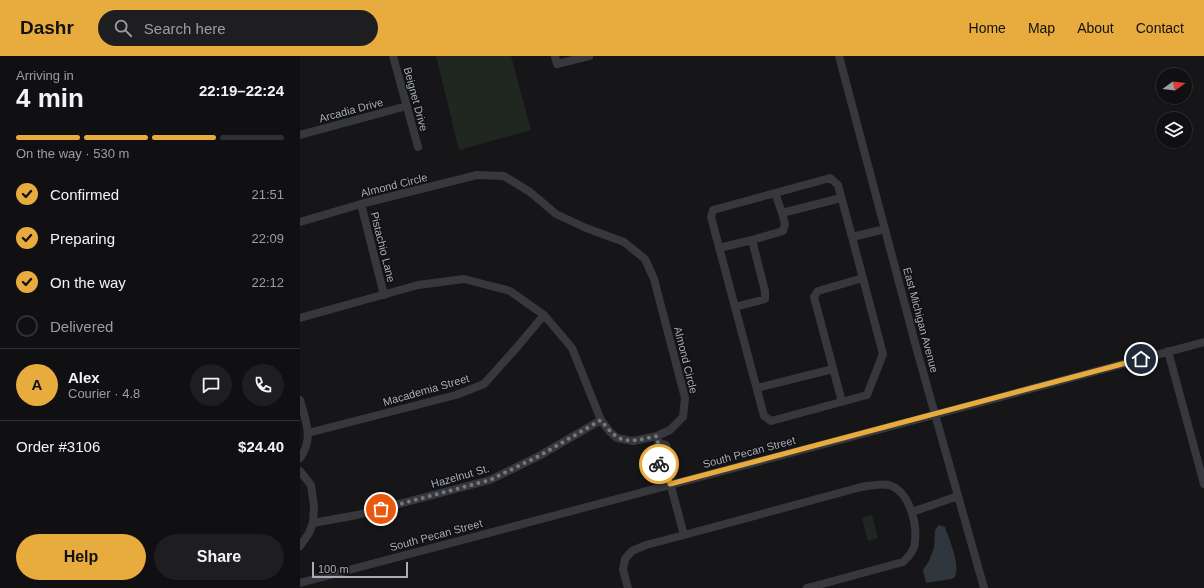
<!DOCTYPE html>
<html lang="en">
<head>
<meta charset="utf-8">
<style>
	:root { --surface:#101012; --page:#1e1e20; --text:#f1f3f6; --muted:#9c9d9f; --line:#303032; --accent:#e8ab3e }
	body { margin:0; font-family:Helvetica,sans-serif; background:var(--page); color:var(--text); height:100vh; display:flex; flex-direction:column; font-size:15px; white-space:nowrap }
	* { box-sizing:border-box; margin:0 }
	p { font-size:13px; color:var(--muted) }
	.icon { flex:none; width:22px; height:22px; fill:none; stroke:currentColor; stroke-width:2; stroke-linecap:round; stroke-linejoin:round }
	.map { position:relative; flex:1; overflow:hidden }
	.sheet { display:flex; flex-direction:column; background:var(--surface); width:300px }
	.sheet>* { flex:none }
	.needle { width:26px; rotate:75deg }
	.controls { position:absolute; left:856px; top:12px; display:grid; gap:8px }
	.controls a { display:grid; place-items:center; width:36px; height:36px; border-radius:50%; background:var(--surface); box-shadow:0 1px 3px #0004,0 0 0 1px var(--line); font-size:20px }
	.scale { position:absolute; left:12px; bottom:10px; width:96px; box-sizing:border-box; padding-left:4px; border:2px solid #a9adb7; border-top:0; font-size:11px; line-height:14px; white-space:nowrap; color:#a9adb7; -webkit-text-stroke:3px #111113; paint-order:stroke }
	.pin { position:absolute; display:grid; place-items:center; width:34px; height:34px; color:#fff; margin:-17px; border:2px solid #fff; border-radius:50%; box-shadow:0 1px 4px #0007 }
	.courier { position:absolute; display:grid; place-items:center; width:40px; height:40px; margin:-20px; border:3px solid #e8ab3e; border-radius:50%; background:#fff; color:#222; box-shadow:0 1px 5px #0007 }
	.headline em { font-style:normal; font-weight:700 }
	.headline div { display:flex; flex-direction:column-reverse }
	.headline { display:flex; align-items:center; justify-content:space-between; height:68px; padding:0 16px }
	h1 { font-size:26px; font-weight:700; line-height:30px }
	.bar { display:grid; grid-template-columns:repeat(4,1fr); gap:6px 4px; align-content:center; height:48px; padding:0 16px }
	.bar i { height:5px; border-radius:3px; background:var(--line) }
	.bar .active { background:var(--accent) }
	.bar p { grid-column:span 4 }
	.line { display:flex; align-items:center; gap:10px; padding:0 16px; border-top:1px solid var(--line) }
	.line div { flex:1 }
	.round { display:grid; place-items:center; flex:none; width:42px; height:42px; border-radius:21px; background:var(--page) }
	ol { padding:0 16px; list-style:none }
	li { display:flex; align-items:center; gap:12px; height:44px }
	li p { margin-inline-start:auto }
	li .icon { padding:4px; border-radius:50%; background:var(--accent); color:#111; stroke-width:4 }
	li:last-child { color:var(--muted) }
	li i { width:22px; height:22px; border:2px solid var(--line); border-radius:50% }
	.button { display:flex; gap:8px; margin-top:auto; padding:8px 16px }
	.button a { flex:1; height:46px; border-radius:24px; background:var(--accent); color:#111; font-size:16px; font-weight:700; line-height:46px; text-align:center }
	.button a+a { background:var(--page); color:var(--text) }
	header { display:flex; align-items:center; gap:24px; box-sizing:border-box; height:56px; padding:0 20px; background:var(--accent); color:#111 }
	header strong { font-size:19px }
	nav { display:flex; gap:22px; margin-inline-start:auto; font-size:14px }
	.search { width:280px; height:36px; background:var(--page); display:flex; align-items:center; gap:10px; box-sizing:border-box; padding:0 14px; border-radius:22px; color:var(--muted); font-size:15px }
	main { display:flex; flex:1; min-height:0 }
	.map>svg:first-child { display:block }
	.green { fill:#202721 }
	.water { fill:#2f373d }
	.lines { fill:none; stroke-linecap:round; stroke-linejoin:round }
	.minor { stroke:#37383d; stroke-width:8 }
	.done { stroke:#76787f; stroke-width:4; stroke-dasharray:0 7.2 }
	.route { stroke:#e8ab3e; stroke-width:5 }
	.labels { text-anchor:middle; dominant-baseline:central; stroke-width:3; stroke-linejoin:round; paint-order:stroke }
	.street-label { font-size:11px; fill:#a9adb7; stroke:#111113 }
</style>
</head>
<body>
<header>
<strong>Dashr</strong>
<div class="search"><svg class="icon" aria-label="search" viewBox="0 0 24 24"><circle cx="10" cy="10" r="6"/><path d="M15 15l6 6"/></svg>Search here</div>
<nav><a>Home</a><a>Map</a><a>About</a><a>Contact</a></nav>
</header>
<main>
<section class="sheet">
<div class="headline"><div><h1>4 min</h1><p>Arriving in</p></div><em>22:19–22:24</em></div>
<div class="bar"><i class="active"></i><i class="active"></i><i class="active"></i><i></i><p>On the way · 530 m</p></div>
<ol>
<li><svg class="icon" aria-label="check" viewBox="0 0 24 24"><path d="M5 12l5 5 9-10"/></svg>Confirmed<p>21:51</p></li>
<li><svg class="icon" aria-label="check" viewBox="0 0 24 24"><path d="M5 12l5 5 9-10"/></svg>Preparing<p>22:09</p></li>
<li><svg class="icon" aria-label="check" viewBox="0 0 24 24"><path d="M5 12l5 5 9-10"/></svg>On the way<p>22:12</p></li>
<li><i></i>Delivered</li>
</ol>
<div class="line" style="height:72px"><b class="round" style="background:var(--accent);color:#111">A</b><div><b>Alex</b><p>Courier · 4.8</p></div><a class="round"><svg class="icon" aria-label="chat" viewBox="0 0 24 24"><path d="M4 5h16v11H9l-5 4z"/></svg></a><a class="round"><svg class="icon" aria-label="phone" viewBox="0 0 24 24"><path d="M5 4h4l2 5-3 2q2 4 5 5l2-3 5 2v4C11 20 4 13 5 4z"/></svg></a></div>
<div class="line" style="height:52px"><div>Order #3106</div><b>$24.40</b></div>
<div class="button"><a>Help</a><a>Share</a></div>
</section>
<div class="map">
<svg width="904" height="532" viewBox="0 0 904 532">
	<rect width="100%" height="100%" fill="#161618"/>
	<path class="green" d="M136,0H211L231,74L159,94Z
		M572,459L578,482L568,485L562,462Z"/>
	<path class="water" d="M639,469L645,471C649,483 662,512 654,522L651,523L626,527L623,514L629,505L634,492L635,474Z"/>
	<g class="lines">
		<path class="minor" d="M93,0L118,91
			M255,0L257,8L289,0
			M539,0L618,298L684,532
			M0,79L107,50
			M475,137L482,157L541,142
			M61,148L84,239
			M0,166L61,148L177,119L204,120L230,136L256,158L286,172L324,186L345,203L354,223L385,342L383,361L370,374L357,380L333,385L317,382L310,376L301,364L272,292L244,259L210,235L164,223L118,229L0,262
			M552,181L538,129L530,122L413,154L411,161L464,360L471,365L567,339L583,298L552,181L585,173
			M419,192L452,184
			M435,251L465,243V235L452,184L483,175L485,168L482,157
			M868,295L904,428
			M457,332L533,313
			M0,344C6,366 14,382 0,402
			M542,346L514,241L518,235L563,222
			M8,377L156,339L184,328L218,290L244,259
			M357,380L359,387L355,394L362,420L369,423
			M359,387L366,389L373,418L369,423
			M0,415L11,429L14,450L13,467L9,477L0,490
			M612,456L658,440
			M13,467L57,459L190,424L239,400L301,364
			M384,479L561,431C569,430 580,427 589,429C609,435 617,466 615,485C615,494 609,500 603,506L507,532
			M0,527L679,347L904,286
			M328,532L323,514L325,503L332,495L346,489L384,479L369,423"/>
	</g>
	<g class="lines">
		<path class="done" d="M81,453L190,424L239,400L301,364C320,390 328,386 357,380L358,387L355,394L359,408"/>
		<path class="route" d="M359,408L362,420L369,423L370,428L841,303"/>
	</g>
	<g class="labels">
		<g class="street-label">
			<text transform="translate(116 43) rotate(75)">Beignet Drive</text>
			<text transform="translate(51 54) rotate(-15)">Arcadia Drive</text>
			<text transform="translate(94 129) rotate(-14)">Almond Circle</text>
			<text transform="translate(83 191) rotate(76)">Pistachio Lane</text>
			<text transform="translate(621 264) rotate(75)">East Michigan Avenue</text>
			<text transform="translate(386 304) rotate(76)">Almond Circle</text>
			<text transform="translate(126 334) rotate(-16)">Macademia Street</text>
			<text transform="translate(449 396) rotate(-15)">South Pecan Street</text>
			<text transform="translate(160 420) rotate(-16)">Hazelnut St.</text>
			<text transform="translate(136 479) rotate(-15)">South Pecan Street</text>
		</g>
	</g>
</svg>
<div class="controls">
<a><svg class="needle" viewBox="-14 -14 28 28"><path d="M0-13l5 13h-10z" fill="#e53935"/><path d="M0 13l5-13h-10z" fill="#9c9d9f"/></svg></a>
<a><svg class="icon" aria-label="layers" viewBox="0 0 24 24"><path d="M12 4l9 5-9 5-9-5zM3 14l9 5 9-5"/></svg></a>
</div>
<div class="scale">100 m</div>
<div class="pin" style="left:81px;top:453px;background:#ea580c"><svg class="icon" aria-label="bag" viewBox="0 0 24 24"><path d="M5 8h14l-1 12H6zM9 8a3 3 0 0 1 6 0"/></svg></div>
<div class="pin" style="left:841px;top:303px;background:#1f2937"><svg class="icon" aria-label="home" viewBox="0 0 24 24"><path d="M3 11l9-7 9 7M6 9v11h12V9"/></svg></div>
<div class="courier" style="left:359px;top:408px"><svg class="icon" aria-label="bike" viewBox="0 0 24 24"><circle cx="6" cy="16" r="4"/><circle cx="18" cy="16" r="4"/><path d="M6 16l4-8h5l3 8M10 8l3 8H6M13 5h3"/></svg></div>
</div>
</main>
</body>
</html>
